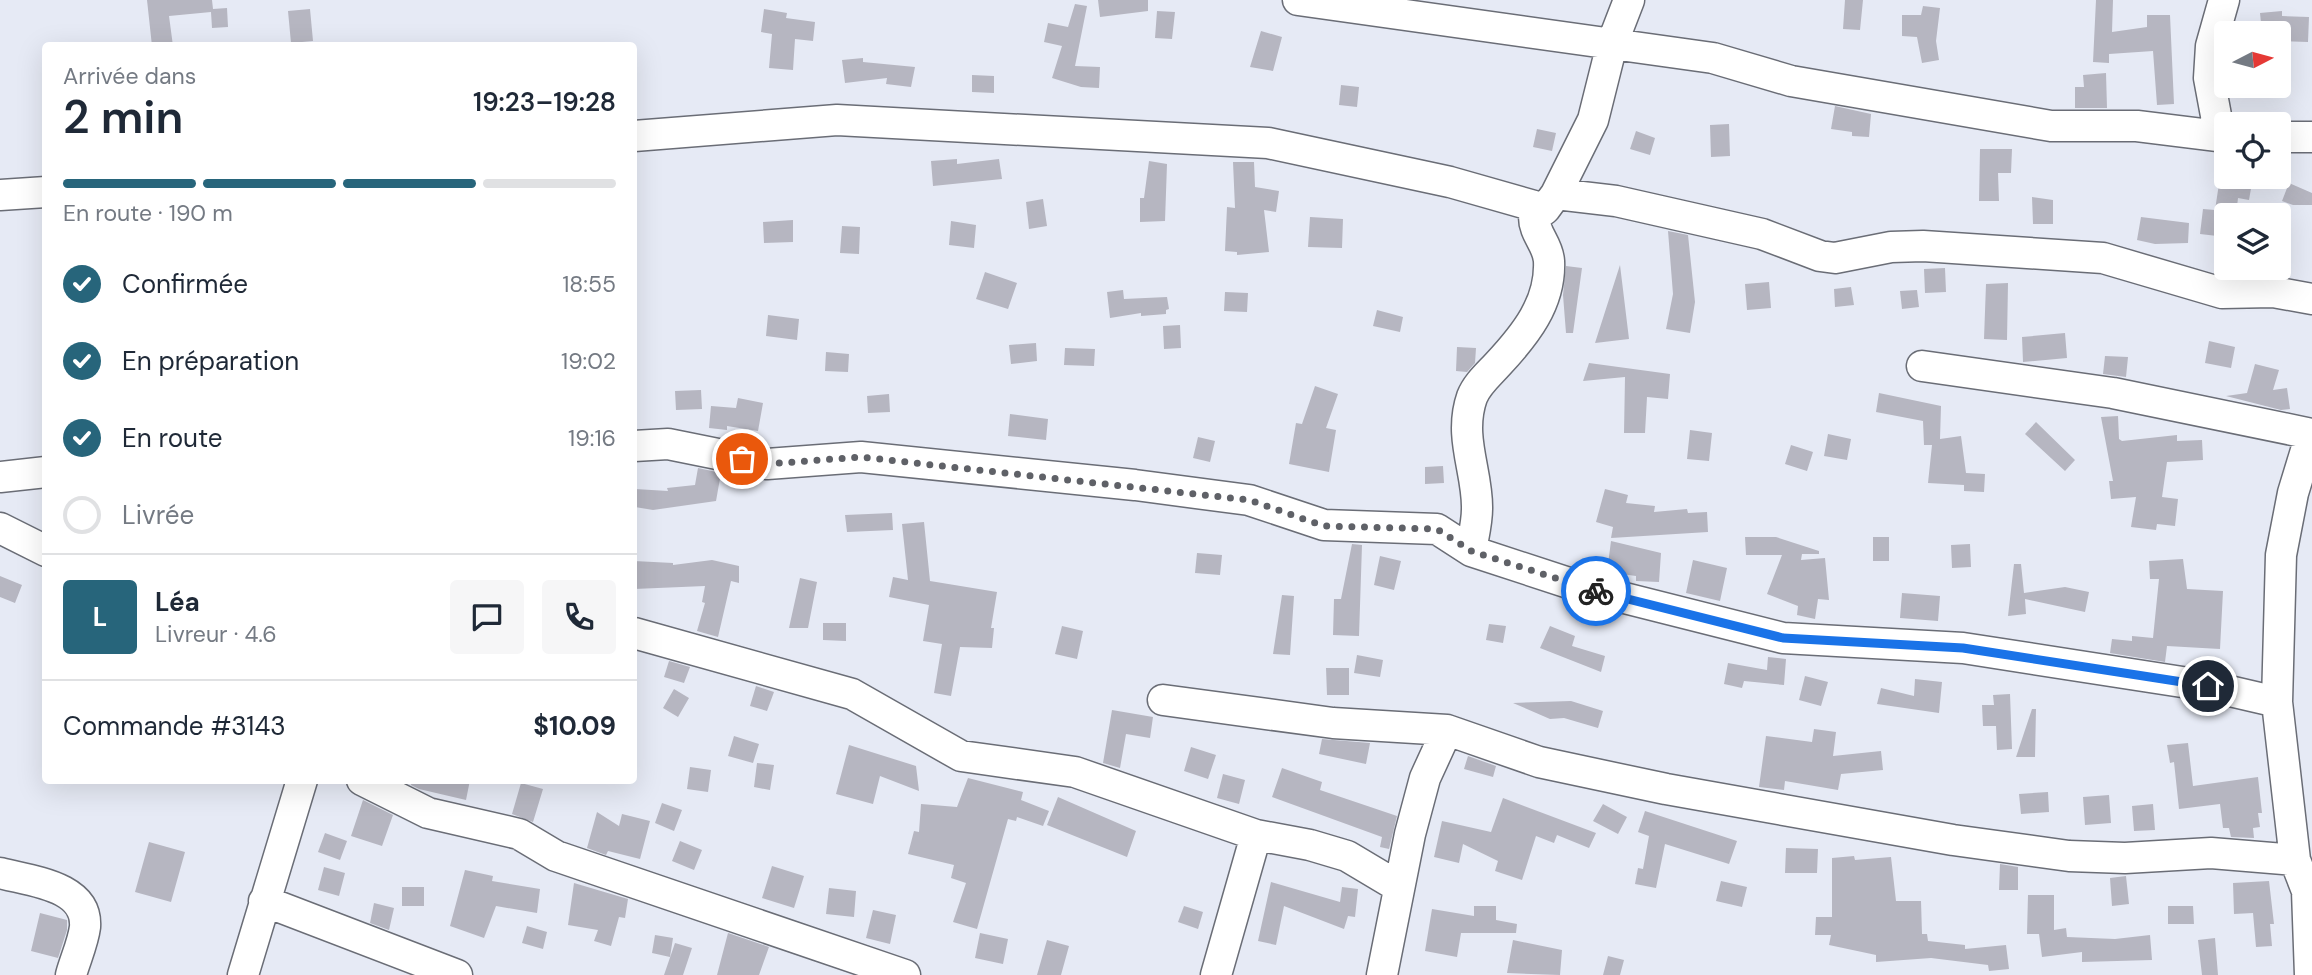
<!DOCTYPE html>
<html lang="fr">
<head>
<meta charset="utf-8">
<style>
	:root { --surface:#fff; --page:#f6f6f7; --text:#1f2937; --muted:#747a83; --line:#e0e1e3; --accent:#27657b }
	body { margin:0; font-family:"DM Sans",sans-serif; background:var(--page); color:var(--text); height:100vh; display:flex; flex-direction:column; font-size:26px; white-space:nowrap }
	* { box-sizing:border-box; margin:0 }
	p { font-size:23px; color:var(--muted) }
	.icon { flex:none; width:38px; height:38px; fill:none; stroke:currentColor; stroke-width:2; stroke-linecap:round; stroke-linejoin:round }
	.map { position:relative; flex:1; overflow:hidden }
	.panel { position:absolute; left:42px; top:42px; width:595px; height:742px; display:flex; flex-direction:column; background:var(--surface); border-radius:7px; box-shadow:0 7px 28px #0002 }
	.panel>* { flex:none }
	.needle { width:46px; rotate:84deg }
	.buttons { position:absolute; left:2214px; top:21px; display:grid; gap:14px }
	.buttons a { display:grid; place-items:center; width:77px; height:77px; border-radius:7px; background:var(--surface); box-shadow:0 7px 28px #0002; font-size:35px }
	.pin { position:absolute; display:grid; place-items:center; width:60px; height:60px; color:#fff; margin:-30px; border:4px solid #fff; border-radius:50%; box-shadow:0 2px 7px #0007 }
	.courier { position:absolute; display:grid; place-items:center; width:70px; height:70px; margin:-35px; border:5px solid #1a73e8; border-radius:50%; background:#fff; color:#222; box-shadow:0 2px 9px #0007 }
	.headline em { font-style:normal; font-weight:600 }
	.headline div { display:flex; flex-direction:column-reverse }
	.headline { display:flex; align-items:center; justify-content:space-between; height:119px; padding:0 21px }
	h1 { font-size:46px; font-weight:600; line-height:52px }
	.bar { display:grid; grid-template-columns:repeat(4,1fr); gap:10px 7px; align-content:center; height:84px; padding:0 21px }
	.bar i { height:9px; border-radius:5px; background:var(--line) }
	.bar .active { background:var(--accent) }
	.bar p { grid-column:span 4 }
	.line { display:flex; align-items:center; gap:18px; padding:0 21px; border-top:2px solid var(--line) }
	.line div { flex:1 }
	.round { display:grid; place-items:center; flex:none; width:74px; height:74px; border-radius:7px; background:var(--page) }
	ol { padding:0 21px; list-style:none }
	li { display:flex; align-items:center; gap:21px; height:77px }
	li p { margin-inline-start:auto }
	li .icon { padding:7px; border-radius:50%; background:var(--accent); color:#fff; stroke-width:4 }
	li:last-child { color:var(--muted) }
	li i { width:38px; height:38px; border:4px solid var(--line); border-radius:50% }
	.map>svg:first-child { display:block }
	.building { fill:#b6b6c1 }
	.lines { fill:none; stroke-linecap:round; stroke-linejoin:round }
	.minor-casing { stroke:#6a6d76; stroke-width:33 }
	.minor { stroke:#fff; stroke-width:30 }
	.done { stroke:#5f6167; stroke-width:7; stroke-dasharray:0 12.6 }
	.route { stroke:#1a73e8; stroke-width:9 }
</style>
</head>
<body>
<div class="map">
<svg width="2312" height="975" viewBox="0 0 2312 975">
	<rect width="100%" height="100%" fill="#e6eaf5"/>
	<path class="building" d="M147,0H212L213,9L227,8L228,27L212,28L211,12L169,16L173,46H152Z
		M1098,0H1148V11L1100,17Z
		M1845,0H1863L1860,30L1843,29Z
		M2096,0H2113L2112,32L2147,27V15H2170L2174,104L2157,105L2153,51L2109,54V63L2093,62Z
		M1075,4L1087,6L1075,66L1100,67L1099,88L1081,87L1052,78L1062,46L1044,42L1048,23L1068,27Z
		M1923,6L1940,8L1936,41L1939,60L1922,63L1917,37L1902,36V15H1921Z
		M310,9L313,41L291,43L288,11Z
		M764,9L787,13L786,18L815,22L813,41L795,39L793,70L769,68L772,34L761,32Z
		M1157,11L1175,12L1172,39L1155,38Z
		M2282,11V16L2309,17L2308,42L2278,41V33H2262L2260,13Z
		M1261,31L1282,37L1273,71L1250,67Z
		M863,58V62L915,67L911,87L886,84L887,78L845,83L842,60Z
		M2106,73L2107,108H2075V87H2084L2083,75Z
		M972,75L994,76V93L972,92Z
		M1341,85L1359,87L1357,107L1339,105Z
		M1835,106L1871,114L1869,137L1852,136V132L1831,129Z
		M1729,124L1730,156L1711,157L1710,125Z
		M1537,129L1556,133L1552,151L1533,147Z
		M1636,131L1655,138L1650,155L1630,149Z
		M1980,149H2012L2011,173H1998L1999,201H1979Z
		M957,159V164L999,159L1002,179L933,186L931,161Z
		M1149,161L1167,164L1165,221L1140,222V198H1144Z
		M1233,162H1254L1255,187L1279,191L1276,212L1264,210L1269,252L1237,255V252L1225,251L1227,207L1235,208Z
		M2220,177H2253L2249,200L2238,198L2236,215H2226V237L2200,234L2203,209L2215,210Z
		M2289,183L2312,193V205H2293L2282,201Z
		M2032,197L2053,200V224H2033Z
		M1043,199L1047,226L1029,229L1026,202Z
		M1310,217L1343,219L1342,248L1308,247Z
		M2141,217L2189,223L2188,243L2155,244L2137,240Z
		M793,220V242L764,243L763,222Z
		M951,221L976,225L974,248L949,245Z
		M842,226L860,227L859,254L840,253Z
		M1668,231L1688,235L1695,302L1690,333L1666,329L1673,294Z
		M1620,265L1629,339L1595,343Z
		M1566,266L1582,268L1573,333H1566L1563,295Z
		M1945,268L1946,292L1925,293L1924,269Z
		M985,272L1017,283L1008,309L976,299Z
		M1769,282L1771,308L1747,310L1745,284Z
		M2008,283L2007,340L1984,339L1986,284Z
		M1851,287L1854,305L1835,307L1834,289Z
		M1123,290L1124,299L1167,297L1169,309L1166,310V314L1141,316V313L1110,318L1107,292Z
		M1917,290L1919,307L1902,309L1900,291Z
		M1225,292L1248,293L1247,312L1224,311Z
		M1377,310L1403,317L1400,332L1373,326Z
		M768,315L799,319L797,340L766,336Z
		M1180,325L1181,348L1164,349L1163,326Z
		M2065,333L2067,358L2023,362L2022,337Z
		M2209,341L2235,347L2231,368L2205,363Z
		M1036,343L1037,361L1011,364L1009,345Z
		M1457,347L1476,348L1475,363L1467,372L1456,371Z
		M1065,348L1095,349L1094,366L1064,365Z
		M826,352L849,354L848,372L825,371Z
		M2105,356L2128,357L2126,377L2103,374Z
		M1589,363L1670,374L1668,399L1647,397L1645,433H1624L1625,377L1583,381Z
		M2255,364L2279,370L2273,390L2287,388L2290,409L2281,410L2226,396L2247,393Z
		M1315,386L1338,394L1326,428L1336,430L1329,472L1289,464L1296,423L1302,424Z
		M701,390L702,409L676,410L675,391Z
		M1879,393L1941,406L1940,439L1961,436L1966,473L1985,474L1984,492L1964,491V485L1928,483L1932,445H1924L1923,421L1876,412Z
		M889,394L890,412L868,413L867,396Z
		M738,398L763,403L758,431L727,426V430L709,428L711,406L736,408Z
		M1010,414L1048,419L1046,440L1008,436Z
		M2118,416L2119,439L2122,441L2177,435V441L2202,440L2203,460L2167,462L2162,497L2178,499L2175,526L2157,524L2156,530L2131,527L2136,497L2111,499L2109,481H2113L2101,417Z
		M2036,422L2075,460L2065,471L2025,434Z
		M1690,430L1712,433L1709,461L1687,459Z
		M1828,434L1851,439L1847,460L1824,456Z
		M1198,437L1215,441L1210,462L1193,458Z
		M1791,445L1813,452L1807,471L1785,464Z
		M1443,466L1444,483L1425,484V467Z
		M698,468L721,473L716,501L653,510L635,507V489L668,491L667,488L695,485Z
		M1605,489L1628,495L1626,503L1655,506L1654,512L1687,509L1688,513L1707,512L1708,532L1611,538L1613,527L1596,522Z
		M892,513L893,530L847,532L845,515Z
		M924,522L930,581L997,592L991,628H994L992,648L960,647L951,696L934,693L942,644L923,641L929,605L889,597L893,577L908,580L902,524Z
		M1745,537H1776L1819,551V554H1802L1801,560L1825,558L1829,600L1818,599L1815,619L1797,615L1798,606L1767,594L1782,555H1746Z
		M1873,537H1889V561H1873Z
		M1611,541L1661,553L1659,582L1636,581V576L1607,572Z
		M1352,544L1362,545L1359,636L1333,635L1334,599H1341Z
		M1970,544L1971,567L1952,568L1951,545Z
		M1197,553L1222,555L1220,575L1195,573Z
		M1380,556L1401,561L1394,590L1374,585Z
		M2183,559L2187,589L2223,591L2220,649L2167,646L2165,662L2110,653L2112,639L2132,641V636L2153,638L2159,579H2150L2149,561Z
		M712,560L739,566V583L731,581L718,637L697,631L705,603L702,602L705,586L634,589V561L673,563V565Z
		M1693,560L1727,568L1720,601L1686,593Z
		M2014,564H2021L2024,593L2065,587L2089,592L2085,612L2025,599L2026,614L2008,616Z
		M0,576L22,585L15,603L0,597Z
		M800,578L817,582L808,628H789Z
		M1902,593L1940,596L1938,621L1900,618Z
		M1282,595L1294,596L1290,655L1273,654Z
		M823,623H846V641L823,640Z
		M1489,624L1506,626L1503,643L1486,640Z
		M1062,626L1083,631L1077,659L1055,654Z
		M1550,626L1575,636L1572,646L1605,656L1601,672L1540,648Z
		M1357,655L1383,660L1380,677L1354,673Z
		M1768,657L1786,659L1784,685L1744,681L1742,688L1724,684L1728,663L1767,670Z
		M669,661L690,667L684,683L664,677Z
		M1326,668H1349V695H1327Z
		M1805,676L1828,682L1821,706L1799,700Z
		M1915,679L1942,682L1939,713L1877,704L1881,688L1914,696Z
		M756,686L774,692L767,711L750,706Z
		M674,689L689,698L678,717L663,708Z
		M2010,694L2012,749L1997,750L1996,726H1983L1982,705H1994L1993,695Z
		M1571,701L1603,711L1598,728L1564,718L1550,719L1513,703Z
		M2032,709H2036L2035,757H2016Z
		M1112,710L1153,717L1150,738L1126,734L1120,768L1103,763Z
		M1814,729L1836,732L1833,756L1881,751L1883,770L1841,774L1838,790L1785,781L1784,790L1759,787L1766,736L1812,742Z
		M734,736L759,744L753,763L728,756Z
		M1322,739L1370,743L1366,764L1319,754Z
		M2188,743L2193,786L2258,777L2262,813H2258L2260,827L2253,828L2254,838L2231,837L2229,828H2223L2220,804L2179,809L2174,762L2170,763L2167,745Z
		M849,745L916,766L919,791L880,776L873,804L836,794Z
		M1191,747L1216,755L1208,779L1184,771Z
		M1468,756L1496,766L1493,777L1464,769Z
		M757,763L774,765L770,790L754,787Z
		M690,767L711,770L708,792L687,789Z
		M1282,768L1322,782L1320,790L1397,816L1389,849L1380,847L1382,837L1272,797Z
		M1223,774L1245,780L1239,804L1217,798Z
		M968,778L1023,792L1021,800L1049,811L1043,826L1017,817L1016,821L1008,819L977,929L953,922L966,883L951,878L954,865L908,854L914,831L919,832L921,804L957,807Z
		M412,780H470L466,800L419,789L411,785Z
		M521,783L543,789L533,822L512,814Z
		M2048,792L2049,812L2021,814L2019,794Z
		M2109,795L2111,823L2085,825L2083,797Z
		M1058,797L1136,831L1127,857L1047,825Z
		M1503,798L1596,833L1589,848L1557,835L1554,843L1536,836L1522,880L1495,871L1498,861L1463,844L1459,863L1434,857L1442,821L1491,832Z
		M363,800L393,815L382,846L351,836Z
		M662,803L682,810L674,831L655,823Z
		M1603,804L1627,817L1618,834L1593,821Z
		M2153,804L2155,830L2134,831L2132,806Z
		M1645,811L1737,841L1729,864L1665,844L1656,888L1635,884L1638,868L1643,869L1649,836L1638,832Z
		M597,812L619,826L622,814L650,821L640,859L608,851L606,855L587,848Z
		M325,833L347,841L340,860L318,852Z
		M680,841L702,850L694,870L672,861Z
		M149,842L185,852L171,902L135,892Z
		M1786,848L1818,849L1817,873H1785Z
		M1854,856L1855,860L1891,857L1896,901H1921L1922,934H1927L1928,941L1965,945V949L2006,945L2009,969L1989,971L1988,965L1931,958L1876,962V955L1829,945L1831,935H1815L1816,917H1832V858Z
		M2000,864L2018,867V890H1999Z
		M772,866L804,876L794,908L762,898Z
		M324,867L345,873L339,896L318,890Z
		M465,870L493,876L492,881L540,889L537,913L496,906L484,938L450,926Z
		M2126,876L2129,904L2112,906L2110,878Z
		M1721,881L1747,887L1742,907L1716,901Z
		M2269,881L2274,924H2270L2272,946L2256,947L2253,913L2234,914L2233,883Z
		M1271,882L1340,902L1342,887L1358,889L1355,917L1348,916L1344,929L1284,906L1276,945L1258,941Z
		M574,883L628,899L625,918L619,917L611,946L594,941L598,930L568,925Z
		M402,887H424V906H402Z
		M829,888L856,891L854,917L826,914Z
		M2028,895H2054V930L2066,928L2067,937L2115,939L2150,935L2152,960L2082,962V952L2042,957L2039,934H2027Z
		M374,903L394,908L389,930L370,923Z
		M1184,906L1203,912L1198,929L1178,922Z
		M1474,906H1496V920L1517,924L1516,933H1461L1457,957L1425,951L1432,909L1474,916Z
		M2168,906H2193L2194,924H2168Z
		M873,910L896,915L890,944L866,938Z
		M40,913L67,920V930L58,958L31,951Z
		M527,926L547,932L543,949L522,943Z
		M728,933L769,947L759,975H717Z
		M980,933L1008,939L1003,964L975,958Z
		M655,935L673,938L670,957L652,953Z
		M2215,938L2218,975H2202L2198,940Z
		M1047,940L1069,946L1061,975H1037Z
		M1513,940L1562,950L1560,975L1507,973Z
		M675,943L692,948L683,975H664Z
		M1608,956L1624,960L1620,975H1603Z"/>
	<g class="lines">
		<defs>
			<path id="minor" d="M1298,0L1713,58L1791,81L2051,126H2137L2226,137
				M634,136L837,120L1268,143L1450,182L1545,209L1556,194L1616,201L1762,234L1820,256L1835,258L1891,247L1923,246L2103,258L2222,293L2273,292L2312,299
				M2220,137L2209,78L2211,46L2224,0
				M2278,137H2312
				M1556,194L1593,120L1612,44L1629,0
				M0,195L46,192
				M1922,366L2113,393L2312,434
				M634,446L668,444L767,464L861,457L1135,485L1249,500L1324,525L1437,529L1471,551L1581,587L1783,638L1963,648L2208,686L2277,702
				M0,477L46,472
				M0,528L46,551
				M1471,551C1473,538 1477,523 1477,509C1478,472 1458,437 1472,397C1477,384 1489,374 1498,364C1525,335 1551,303 1549,261C1548,244 1534,234 1534,217L1545,209
				M634,633L852,694L961,756L1075,772L1256,835L1310,845L1347,856L1399,887
				M1163,700L1333,723L1447,730L1539,762L1666,789L1953,840L2069,856L2125,858L2211,853L2295,860
				M362,780L428,813L519,834L556,856L905,975
				M0,873C29,881 88,885 85,927C83,943 75,960 71,975
				M264,901L457,975
				M243,975L302,780
				M1216,975L1256,835
				M1382,975L1410,834L1425,778L1447,730
				M2310,975L2307,891L2295,860L2277,702L2281,555L2293,493L2311,434"/>
		</defs>
		<use href="#minor" class="minor-casing"/>
		<use href="#minor" class="minor"/>
	</g>
	<g class="lines">
		<path class="done" d="M742,459L767,464L861,457L1249,500L1324,526L1437,529L1471,551L1596,591"/>
		<path class="route" d="M1596,591L1783,638L1963,648L2208,686"/>
	</g>
</svg>
<div class="buttons">
<a><svg class="needle" viewBox="-14 -14 28 28"><path d="M0-13l5 13h-10z" fill="#e53935"/><path d="M0 13l5-13h-10z" fill="#747a83"/></svg></a>
<a><svg class="icon" aria-label="locate" viewBox="0 0 24 24"><circle cx="12" cy="12" r="6"/><path d="M12 2v4M12 18v4M2 12h4M18 12h4"/></svg></a>
<a><svg class="icon" aria-label="layers" viewBox="0 0 24 24"><path d="M12 4l9 5-9 5-9-5zM3 14l9 5 9-5"/></svg></a>
</div>
<div class="pin" style="left:742px;top:459px;background:#ea580c"><svg class="icon" aria-label="bag" viewBox="0 0 24 24"><path d="M5 8h14l-1 12H6zM9 8a3 3 0 0 1 6 0"/></svg></div>
<div class="pin" style="left:2208px;top:686px;background:#1f2937"><svg class="icon" aria-label="home" viewBox="0 0 24 24"><path d="M3 11l9-7 9 7M6 9v11h12V9"/></svg></div>
<div class="courier" style="left:1596px;top:591px"><svg class="icon" aria-label="bike" viewBox="0 0 24 24"><circle cx="6" cy="16" r="4"/><circle cx="18" cy="16" r="4"/><path d="M6 16l4-8h5l3 8M10 8l3 8H6M13 5h3"/></svg></div>
<section class="panel">
<div class="headline"><div><h1>2 min</h1><p>Arrivée dans</p></div><em>19:23–19:28</em></div>
<div class="bar"><i class="active"></i><i class="active"></i><i class="active"></i><i></i><p>En route · 190 m</p></div>
<ol>
<li><svg class="icon" aria-label="check" viewBox="0 0 24 24"><path d="M5 12l5 5 9-10"/></svg>Confirmée<p>18:55</p></li>
<li><svg class="icon" aria-label="check" viewBox="0 0 24 24"><path d="M5 12l5 5 9-10"/></svg>En préparation<p>19:02</p></li>
<li><svg class="icon" aria-label="check" viewBox="0 0 24 24"><path d="M5 12l5 5 9-10"/></svg>En route<p>19:16</p></li>
<li><i></i>Livrée</li>
</ol>
<div class="line" style="height:126px"><b class="round" style="background:var(--accent);color:#fff">L</b><div><b>Léa</b><p>Livreur · 4.6</p></div><a class="round"><svg class="icon" aria-label="chat" viewBox="0 0 24 24"><path d="M4 5h16v11H9l-5 4z"/></svg></a><a class="round"><svg class="icon" aria-label="phone" viewBox="0 0 24 24"><path d="M5 4h4l2 5-3 2q2 4 5 5l2-3 5 2v4C11 20 4 13 5 4z"/></svg></a></div>
<div class="line" style="height:91px"><div>Commande #3143</div><b>$10.09</b></div>
</section>
</div>
</body>
</html>
